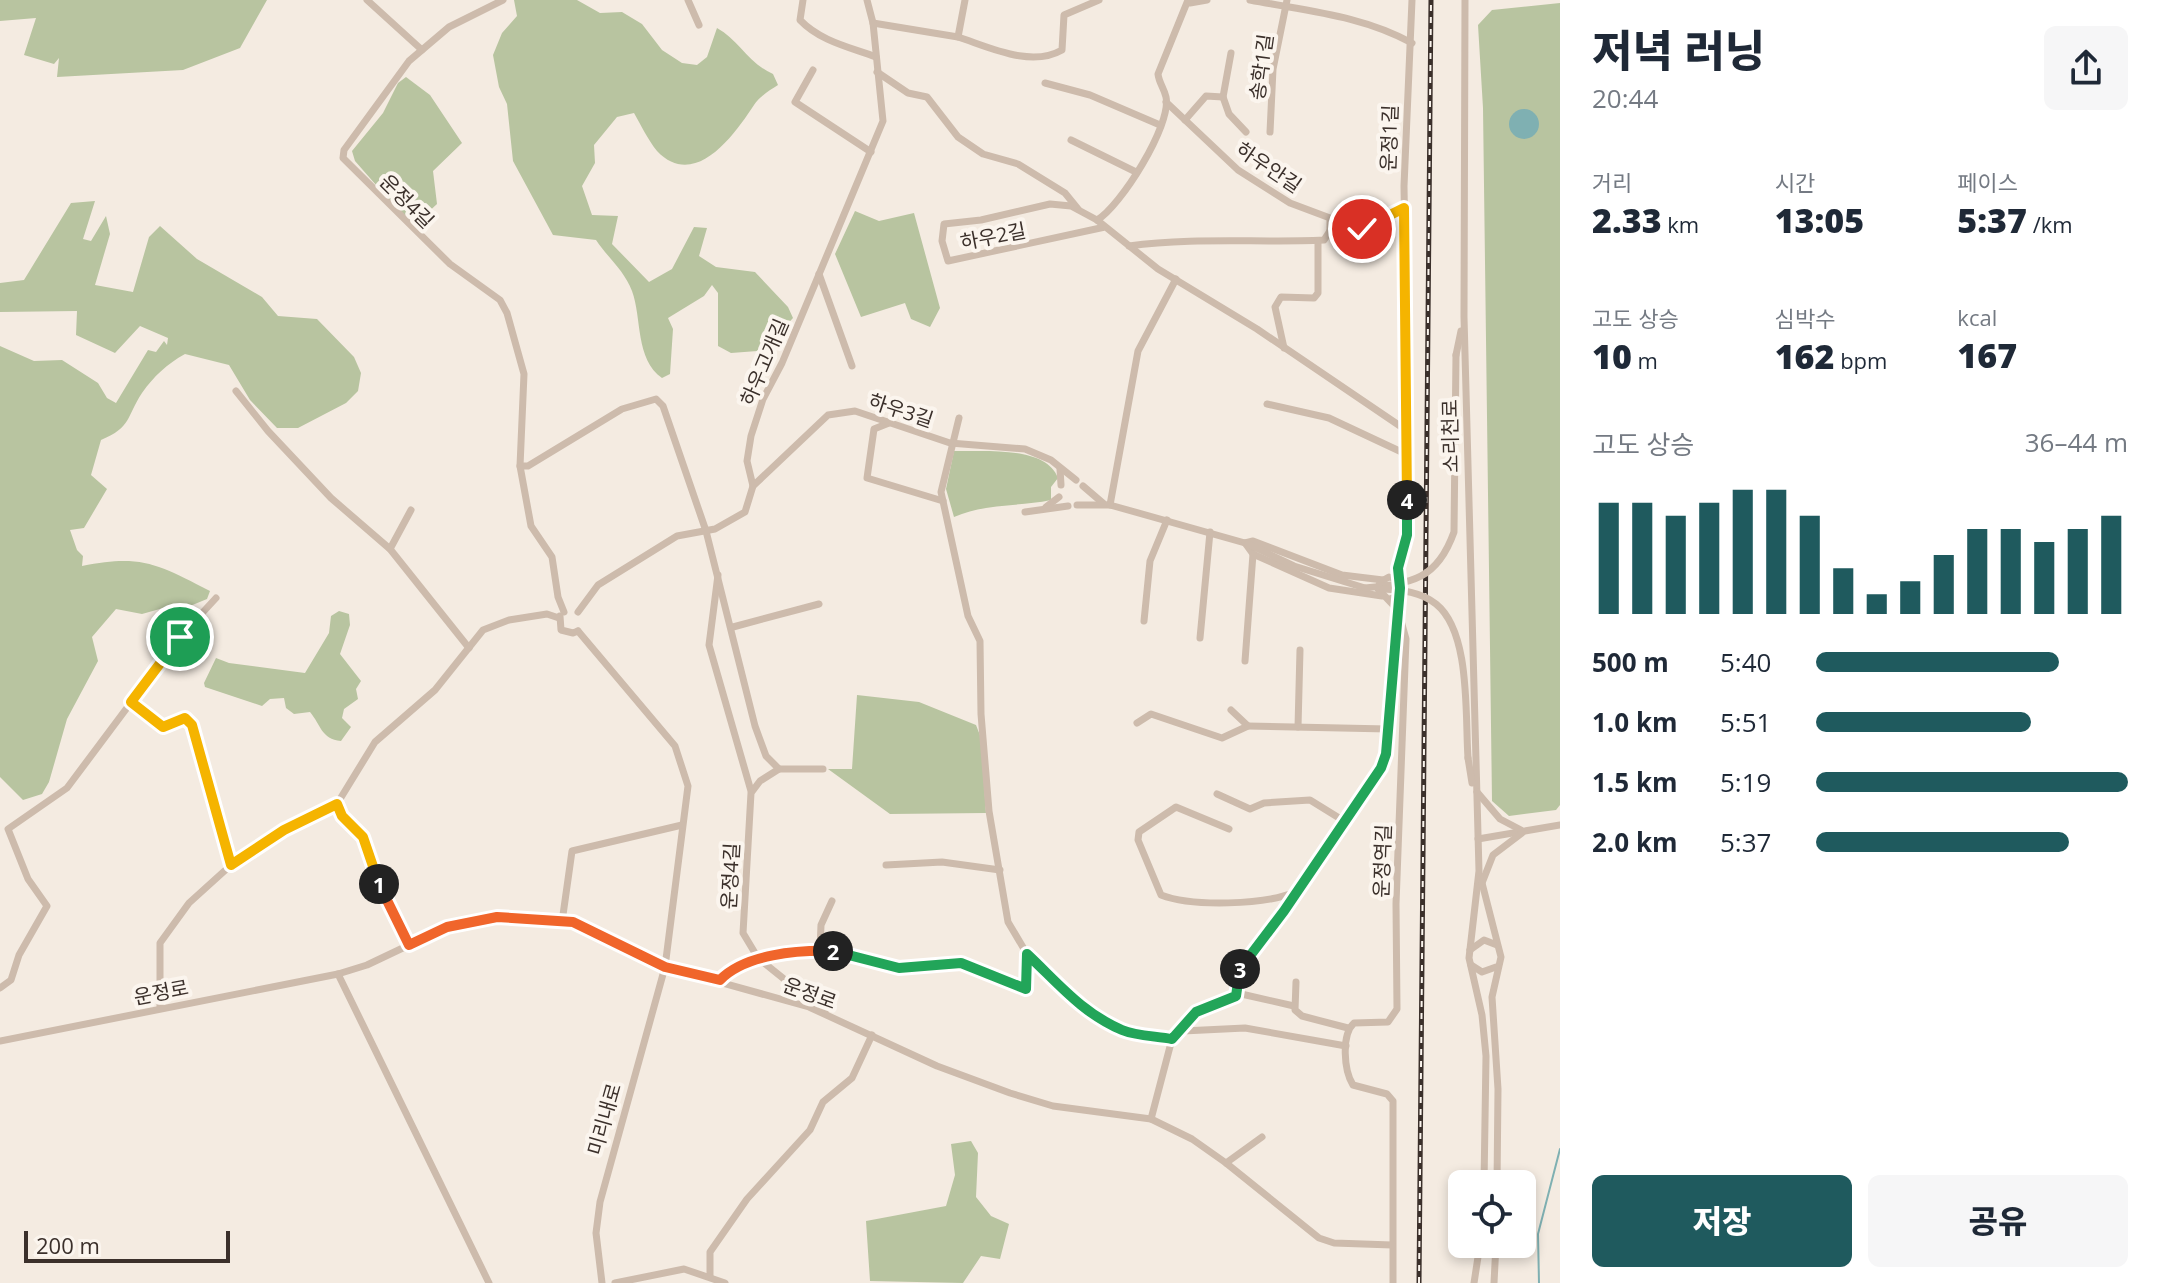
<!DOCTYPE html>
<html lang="ko">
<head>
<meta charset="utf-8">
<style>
	body { margin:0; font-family:"Open Sans","Noto Sans KR",sans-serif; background:#f6f6f7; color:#1f2937; height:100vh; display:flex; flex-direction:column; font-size:30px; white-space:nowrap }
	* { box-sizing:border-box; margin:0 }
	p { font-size:26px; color:#747a83 }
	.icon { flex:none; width:44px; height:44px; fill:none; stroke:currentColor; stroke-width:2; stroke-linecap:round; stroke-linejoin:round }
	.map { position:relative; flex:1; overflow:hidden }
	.panel { display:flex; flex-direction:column; background:#fff; width:600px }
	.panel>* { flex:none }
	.fabs { position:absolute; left:1448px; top:1170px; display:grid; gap:16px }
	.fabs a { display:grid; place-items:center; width:88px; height:88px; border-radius:12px; background:#fff; box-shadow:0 4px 12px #0003; font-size:40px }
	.scale { position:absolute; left:24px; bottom:20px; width:206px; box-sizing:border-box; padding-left:8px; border:4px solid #3b302b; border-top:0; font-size:22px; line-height:28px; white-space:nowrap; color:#3b302b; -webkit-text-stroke:6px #fbf5ee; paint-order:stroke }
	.pin { position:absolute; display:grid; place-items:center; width:68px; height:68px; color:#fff; margin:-34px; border:4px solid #fff; border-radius:50%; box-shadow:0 2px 8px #0007 }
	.km { position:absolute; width:40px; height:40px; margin:-20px; border-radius:50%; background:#222; color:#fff; font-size:22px; line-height:40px; text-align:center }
	.round { display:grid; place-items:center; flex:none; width:84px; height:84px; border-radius:12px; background:#f6f6f7 }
	.headline { display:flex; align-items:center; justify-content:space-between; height:136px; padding:0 32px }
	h1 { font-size:44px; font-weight:800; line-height:60px }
	.metrics { display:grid; grid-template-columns:repeat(3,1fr); gap:12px; height:136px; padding:8px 32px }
	.metrics div { display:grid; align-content:center }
	.metrics b { font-size:34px; font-weight:800 }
	.metrics small { font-size:22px; font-weight:400 }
	.metrics p { font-size:22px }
	.chart { height:224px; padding:16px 32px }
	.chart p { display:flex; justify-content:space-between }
	.chart svg { width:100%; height:144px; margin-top:8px; stroke:#1f5a5e; stroke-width:6 }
	.cta { display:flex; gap:16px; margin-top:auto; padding:16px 32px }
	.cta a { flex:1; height:92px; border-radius:12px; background:#1f5a5e; color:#fff; font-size:32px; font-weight:800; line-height:92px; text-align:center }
	.cta a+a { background:#f6f6f7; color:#1f2937 }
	ul { padding:0 32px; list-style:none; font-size:26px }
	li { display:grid; grid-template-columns:128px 96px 1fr; align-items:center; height:60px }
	li i { height:20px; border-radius:10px; background:#1f5a5e }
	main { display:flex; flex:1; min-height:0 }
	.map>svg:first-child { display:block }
	.green { fill:#b8c4a0 }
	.water { fill:#7fb0b2 }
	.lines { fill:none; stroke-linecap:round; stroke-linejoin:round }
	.stream { stroke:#7fb0b2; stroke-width:2 }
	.minor { stroke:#cdbbac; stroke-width:7 }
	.rail-casing { stroke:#3b302b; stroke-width:5 }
	.rail { stroke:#fbf5ee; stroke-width:2; stroke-dasharray:6; stroke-linecap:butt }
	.minor-bridge { stroke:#cdbbac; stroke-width:7 }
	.split-1-casing { stroke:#fff; stroke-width:16 }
	.split-2-casing { stroke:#fff; stroke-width:16 }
	.split-3-casing { stroke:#fff; stroke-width:16 }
	.split-4-casing { stroke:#fff; stroke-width:16 }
	.split-5-casing { stroke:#fff; stroke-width:16 }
	.split-1 { stroke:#f5b400; stroke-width:10 }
	.split-2 { stroke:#f0652b; stroke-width:10 }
	.split-3 { stroke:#22a559; stroke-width:10 }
	.split-4 { stroke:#22a559; stroke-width:10 }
	.split-5 { stroke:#f5b400; stroke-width:10 }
	.labels { text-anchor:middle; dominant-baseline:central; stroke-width:8; stroke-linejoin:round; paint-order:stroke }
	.street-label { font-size:20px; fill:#3b302b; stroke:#fbf5ee }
</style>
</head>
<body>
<main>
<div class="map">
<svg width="1560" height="1283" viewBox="0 0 1560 1283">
	<rect width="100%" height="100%" fill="#f4ebe1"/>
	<g class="green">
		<path d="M0,0H267L240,48L183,70L57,77L59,58L54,64L24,55L36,18L0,21Z"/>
		<path d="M514,0H577L600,13L622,12L642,24L662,50L682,63L697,65L707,57L717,28C739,40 748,63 773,74L778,85C770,90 759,97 754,105C735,134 695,191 657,151C648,140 641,125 634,113L617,117L594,145L595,163L582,186L592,215L618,216L612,244L649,282L672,269L694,227L707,228L699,256L716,267L755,272L788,307L793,318L776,336L769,350L731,353L718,346V293L712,285L704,296L668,318L673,329L670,374L662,378C635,359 642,318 632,291C624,270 608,258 596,240L553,235L513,161L507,104L499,87L493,55L502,33L517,16Z"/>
		<path d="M1560,3V805L1556,810L1509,816L1492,801L1483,108L1478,25L1492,10Z"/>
		<path d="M406,77L430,95L462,143L433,171L437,204L424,216L405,218L355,161L352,151L383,113L398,83Z"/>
		<path d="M95,201L83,239L91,241L106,216L110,234L95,285L133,292L149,237L160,226L197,259L262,297L278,316L317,319L354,357L361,373L358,391L346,403L298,428H277L250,400L229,365L185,354C167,364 154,376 142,393C126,417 132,427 101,440L91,475L107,489L84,528L70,530L77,550L83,556L82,566C141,554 158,564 210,591L207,599L190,606L174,605L142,614L116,609L92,637L98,661L67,719L49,782L42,794L23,800L0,777V346L34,361L62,360L98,383L107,398L116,403L148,350L156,352L164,341L167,345L168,338L140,326L115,353L76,335L77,311L0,312V283L24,280L71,203Z"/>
		<path d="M855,211L879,221L914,213L940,308L930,327L911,319L905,303L861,317L835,254Z"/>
		<path d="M954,451C982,452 1046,445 1058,478L1051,487V500C1018,507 986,503 954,517L946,489Z"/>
		<path d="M339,611L349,614L350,625L340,654L361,681L356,689L358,699L344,709L342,718L351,727L341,741C321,739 321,725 310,712L294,714L286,708L284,698L270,699L262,706L205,687L204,683L216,658L229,663L305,673L329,633L331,616Z"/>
		<path d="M857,695L919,702L976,725L981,738L986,813L890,814L828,769H852Z"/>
		<path d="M971,1141L978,1153L976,1197L991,1216L1009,1224L1000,1259L981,1256L963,1283L870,1281L866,1221L946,1206L955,1175L951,1144Z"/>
	</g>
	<circle class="water" cx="1524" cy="124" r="15"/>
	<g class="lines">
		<path class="stream" d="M1539,1283L1538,1234L1560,1149"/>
		<g class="minor">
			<path d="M367,0L422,50"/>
			<path d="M503,0L449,27L409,61L344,150L343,158L450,264L500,300L507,313L524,374L520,466L531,526L552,557L558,597L564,612"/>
			<path d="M688,0L699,25"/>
			<path d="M803,0L800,20C820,41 849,47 876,57"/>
			<path d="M1250,0C1306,11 1361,15 1412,43"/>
			<path d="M1465,0L1464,317L1479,871L1469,958L1482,1015L1486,1056L1484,1184"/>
			<path d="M1190,3L1207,0"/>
			<path d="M873,23L958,37L965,0"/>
			<path d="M958,37C989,47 1031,68 1062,50L1064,15L1099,0"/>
			<path d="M813,70L795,102L871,152"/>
			<path d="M877,72L908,93L927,97L958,137L983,154L1018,164L1065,193L1078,209"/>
			<path d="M1045,83L1090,95L1160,125"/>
			<path d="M1223,97L1229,114L1246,132"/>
			<path d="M1166,102L1238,170L1290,203L1330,218V231"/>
			<path d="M1185,120L1206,96L1223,97L1231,53"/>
			<path d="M1270,132L1273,69L1287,0"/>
			<path d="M1071,140L1136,172"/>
			<path d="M1097,220C1120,207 1172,125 1166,97C1164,88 1159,83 1158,74L1188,0"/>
			<path d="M1105,227L948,261L942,241L944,224L981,220L1050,204L1071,206L1097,220L1158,269L1257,329L1403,428L1407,435V535L1398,568V582"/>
			<path d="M1330,231L1362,229L1404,208"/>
			<path d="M1129,246C1193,237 1259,243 1324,240L1330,231"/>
			<path d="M819,274L852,366"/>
			<path d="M1284,348L1275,307L1281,297L1314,298L1318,293V241"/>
			<path d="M1456,355L1461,331"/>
			<path d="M236,391L268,431L331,498L390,549L469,648"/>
			<path d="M1267,404L1329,418L1408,455"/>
			<path d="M959,418L941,492L968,616L980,641L981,714L989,811L1008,922L1027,954L1077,1005L1125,1031L1172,1039"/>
			<path d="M889,423L874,429L867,478L943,501"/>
			<path d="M1408,433L1404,186L1412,0"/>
			<path d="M520,466H528L622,409L656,399L663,406L706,531L755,726L766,756L779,769H823"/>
			<path d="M1060,469L1061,485"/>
			<path d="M753,486L828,415L855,411L950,443L1025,449L1051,460L1076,480"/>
			<path d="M1083,486L1104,504"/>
			<path d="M1077,505H1110L1245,543L1253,541L1342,575L1383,580"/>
			<path d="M1110,505L1138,351L1176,279"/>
			<path d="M1046,507L1059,497"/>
			<path d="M1025,512L1068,506"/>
			<path d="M1245,543L1253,554L1329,588L1382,596"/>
			<path d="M1248,544L1294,566L1365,588"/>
			<path d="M390,549L411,510"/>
			<path d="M718,575L709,645L751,791"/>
			<path d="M1389,599L1396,597L1400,588L1396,579L1389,577L1380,582L1378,589L1398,610L1406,639L1396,904L1397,1009L1388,1022L1354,1023C1341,1035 1344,1071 1353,1085L1387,1094L1393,1101V1283"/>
			<path d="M578,612L598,585L677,536L715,529L745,512L753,486L747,461L751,436L763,399L782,363L883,121L873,23L867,0"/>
			<path d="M560,616L561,630L573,633L578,631"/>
			<path d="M1144,621L1150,561L1167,520"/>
			<path d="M733,627L819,604"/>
			<path d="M578,631L675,746L688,786L665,967L600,1202L596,1233L602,1283"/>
			<path d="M1200,638L1210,532"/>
			<path d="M1245,661L1253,554"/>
			<path d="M131,702L163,727L185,718L192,725L231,865"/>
			<path d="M1137,723L1151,714L1222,738L1248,726L1231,710"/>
			<path d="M1248,726L1388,729"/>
			<path d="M1298,727L1300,650"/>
			<path d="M1468,758L1472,783"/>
			<path d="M779,769L760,781L751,793L743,933L758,958L825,1012"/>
			<path d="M1477,792L1500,819L1521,830"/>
			<path d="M1217,794L1250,809L1264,803L1310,800L1344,821"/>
			<path d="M1229,829L1176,807L1139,832L1138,840L1161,895C1192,907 1265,905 1295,892"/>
			<path d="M1478,839L1560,825"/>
			<path d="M886,865L942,862L1000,870"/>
			<path d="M1481,879L1501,957L1492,997L1498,1089L1497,1184"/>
			<path d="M1482,883L1493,855L1522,833"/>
			<path d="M562,922L572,851L682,825"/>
			<path d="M409,945L386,905L363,837L342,816L337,804L375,742L435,690L483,630L509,620L547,614L559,618"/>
			<path d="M820,950L858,955L899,968L961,963L1026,989L1027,954"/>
			<path d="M1470,950L1484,940L1497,945"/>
			<path d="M1471,965L1482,972L1496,967"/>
			<path d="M338,974L489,1283"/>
			<path d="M720,980C745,954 786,955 820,950L821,925L832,901"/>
			<path d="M1296,982L1295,1010L1302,1016L1348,1028"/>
			<path d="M0,988L11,980L19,955L47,906L28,879L8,829L67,788L180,637L216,598"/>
			<path d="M1237,993L1294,1006"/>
			<path d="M160,1008V943L189,903L231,865L284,830L337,804"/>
			<path d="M1183,1031L1245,1028L1346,1046"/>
			<path d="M0,1041L338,974L367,965L447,927L497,917L573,922L665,967L809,1007L937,1066L1010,1093L1053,1106L1151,1119L1192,1139L1226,1163L1319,1238L1334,1243L1392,1245"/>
			<path d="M1151,1119L1172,1039L1196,1012L1236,996L1241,968L1284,911L1381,768L1386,754L1398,595"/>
			<path d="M1226,1163L1262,1137"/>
			<path d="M710,1276V1252L747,1199L810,1130L823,1102L852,1078L872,1035"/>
			<path d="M615,1283L684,1269L725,1283"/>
			<path d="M1474,1283L1480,1244"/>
			<path d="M1494,1283L1496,1244"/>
		</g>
		<defs>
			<path id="rail" d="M1419,1283L1431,0"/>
		</defs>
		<use href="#rail" class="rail-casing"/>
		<use href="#rail" class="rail"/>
		<g class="minor-bridge">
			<path d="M1365,588C1412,583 1437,580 1454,532L1456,355"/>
			<path d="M1383,589C1402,590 1421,592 1436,604C1471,632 1465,716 1468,758"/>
		</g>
	</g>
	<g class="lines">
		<defs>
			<path id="split-1" d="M180,637L131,702L163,727L185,718L192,725L231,865L284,830L337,804L342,816L363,837L379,884"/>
			<path id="split-2" d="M379,884L409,945L447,927L497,917L573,922L665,967L720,980C745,954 798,950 833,951"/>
			<path id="split-3" d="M833,951L899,968L961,963L1026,989L1027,954C1058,983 1082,1013 1122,1030C1136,1036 1156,1036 1172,1039L1196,1012L1236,996L1240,969"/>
			<path id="split-4" d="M1240,969L1284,911L1381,768L1386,754L1400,588L1398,568L1407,535V500"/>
			<path id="split-5" d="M1362,229L1404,208L1407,500"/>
		</defs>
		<use href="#split-1" class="split-1-casing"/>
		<use href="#split-2" class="split-2-casing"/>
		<use href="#split-3" class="split-3-casing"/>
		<use href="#split-4" class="split-4-casing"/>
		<use href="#split-5" class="split-5-casing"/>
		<use href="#split-1" class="split-1"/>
		<use href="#split-2" class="split-2"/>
		<use href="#split-3" class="split-3"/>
		<use href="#split-4" class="split-4"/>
		<use href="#split-5" class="split-5"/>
	</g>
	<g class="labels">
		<g class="street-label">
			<text transform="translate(1261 67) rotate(-82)">송학1길</text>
			<text transform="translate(1389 138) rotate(-88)">운정1길</text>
			<text transform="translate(1269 167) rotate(34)">하우안길</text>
			<text transform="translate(407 201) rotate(45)">운정4길</text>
			<text transform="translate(993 236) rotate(-11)">하우2길</text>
			<text transform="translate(764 362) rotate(-67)">하우고개길</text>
			<text transform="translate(901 410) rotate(18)">하우3길</text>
			<text transform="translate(1450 436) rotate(-91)">소리천로</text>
			<text transform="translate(1382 861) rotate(-88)">운정역길</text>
			<text transform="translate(730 876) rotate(-87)">운정4길</text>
			<text transform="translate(161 992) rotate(-11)">운정로</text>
			<text transform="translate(810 993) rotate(20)">운정로</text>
			<text transform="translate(604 1119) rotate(-74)">미리내로</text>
		</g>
	</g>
</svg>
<div class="fabs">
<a><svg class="icon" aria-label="locate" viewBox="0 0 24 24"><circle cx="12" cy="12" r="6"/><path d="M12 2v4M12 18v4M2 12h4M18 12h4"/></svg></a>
</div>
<div class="scale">200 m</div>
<div class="pin" style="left:180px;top:637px;background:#1e9e55"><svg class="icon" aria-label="arrive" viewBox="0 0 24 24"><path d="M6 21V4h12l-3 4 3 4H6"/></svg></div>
<div class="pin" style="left:1362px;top:229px;background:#d93025"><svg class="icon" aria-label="check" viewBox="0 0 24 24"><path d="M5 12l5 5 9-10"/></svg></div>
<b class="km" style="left:379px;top:884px">1</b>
<b class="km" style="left:833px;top:951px">2</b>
<b class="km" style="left:1240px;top:969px">3</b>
<b class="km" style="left:1407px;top:500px">4</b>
</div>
<section class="panel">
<div class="headline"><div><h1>저녁 러닝</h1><p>20:44</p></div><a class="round"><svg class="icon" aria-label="share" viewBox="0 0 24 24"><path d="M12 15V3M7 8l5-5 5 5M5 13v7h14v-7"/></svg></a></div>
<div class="metrics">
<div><p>거리</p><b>2.33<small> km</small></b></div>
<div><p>시간</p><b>13:05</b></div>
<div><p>페이스</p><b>5:37<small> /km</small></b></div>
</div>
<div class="metrics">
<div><p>고도 상승</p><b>10<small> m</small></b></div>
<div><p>심박수</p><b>162<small> bpm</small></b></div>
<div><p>kcal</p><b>167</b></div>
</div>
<div class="chart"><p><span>고도 상승</span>36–44 m</p>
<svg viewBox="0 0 160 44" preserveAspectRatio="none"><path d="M5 44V10M15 44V10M25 44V14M35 44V10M45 44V6M55 44V6M65 44V14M75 44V30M85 44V38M95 44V34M105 44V26M115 44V18M125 44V18M135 44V22M145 44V18M155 44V14"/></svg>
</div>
<ul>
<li><b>500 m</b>5:40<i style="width:78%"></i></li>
<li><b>1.0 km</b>5:51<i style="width:69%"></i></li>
<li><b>1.5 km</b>5:19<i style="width:100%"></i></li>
<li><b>2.0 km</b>5:37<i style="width:81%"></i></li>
</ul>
<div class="cta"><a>저장</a><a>공유</a></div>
</section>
</main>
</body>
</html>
